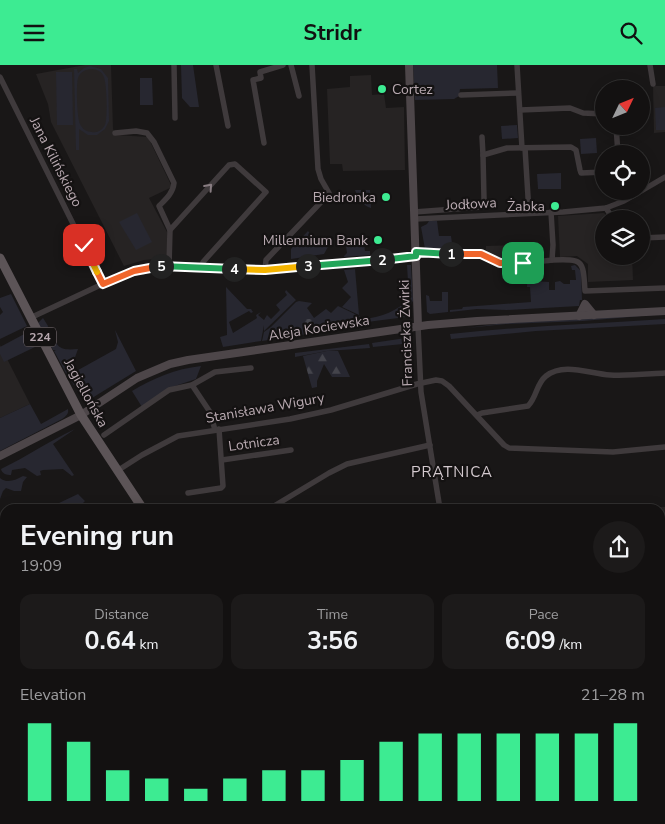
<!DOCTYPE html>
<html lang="en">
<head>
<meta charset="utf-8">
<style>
	body { margin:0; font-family:"Nunito Sans",sans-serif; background:#1c1a1a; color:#f1f3f6; height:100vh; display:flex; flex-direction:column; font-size:19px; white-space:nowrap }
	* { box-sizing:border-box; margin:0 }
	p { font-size:16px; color:#9d9d9f }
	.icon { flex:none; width:28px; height:28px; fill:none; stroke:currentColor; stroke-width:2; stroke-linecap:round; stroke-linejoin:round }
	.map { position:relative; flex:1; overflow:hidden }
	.drawer { position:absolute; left:0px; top:439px; width:665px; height:321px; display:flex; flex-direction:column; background:#131111; border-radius:15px 15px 0 0; box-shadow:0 2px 12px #0003,0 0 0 1px #323131 }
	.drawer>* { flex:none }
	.needle { width:32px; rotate:47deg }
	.fabs { position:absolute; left:595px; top:15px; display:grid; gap:10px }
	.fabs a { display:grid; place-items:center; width:55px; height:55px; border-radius:50%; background:#131111; box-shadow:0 2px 12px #0003,0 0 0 1px #323131; font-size:25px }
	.pin { position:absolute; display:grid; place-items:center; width:42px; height:42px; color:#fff; margin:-21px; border-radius:10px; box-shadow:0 2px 8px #0006 }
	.km { position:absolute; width:25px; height:25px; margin:-12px; border-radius:50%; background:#222; color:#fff; font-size:14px; line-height:25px; text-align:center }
	.round { display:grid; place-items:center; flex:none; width:52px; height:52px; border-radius:26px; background:#1c1a1a }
	.summary { display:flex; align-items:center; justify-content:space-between; height:85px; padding:0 20px }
	h1 { font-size:28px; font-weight:700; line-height:38px }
	.stats { display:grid; grid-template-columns:repeat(3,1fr); gap:8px; height:85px; padding:5px 20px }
	.stats div { display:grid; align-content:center; border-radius:12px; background:#1c1a1a; text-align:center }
	.stats b { font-size:25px; font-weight:700 }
	.stats small { font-size:14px; font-weight:400 }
	.stats p { font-size:14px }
	.chart { height:140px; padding:10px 20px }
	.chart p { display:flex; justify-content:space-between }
	.chart svg { width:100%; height:90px; margin-top:5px; stroke:#3deb92; stroke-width:6 }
	header { display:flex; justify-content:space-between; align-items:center; height:65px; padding:0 20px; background:#3deb92; color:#111; font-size:22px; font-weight:700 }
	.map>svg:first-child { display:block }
	.built { fill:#262323 }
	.green { fill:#272730; fill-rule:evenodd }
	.forest { fill:url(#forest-firs) }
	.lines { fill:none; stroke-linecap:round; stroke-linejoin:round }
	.street { stroke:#3f3a3c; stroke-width:5.5 }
	.secondary { stroke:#4d4649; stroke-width:8 }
	.primary { stroke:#5c5457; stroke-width:9 }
	.oneway { stroke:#887d82 }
	.split-1-casing { stroke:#fff; stroke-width:10 }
	.split-2-casing { stroke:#fff; stroke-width:10 }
	.split-3-casing { stroke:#fff; stroke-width:10 }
	.split-4-casing { stroke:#fff; stroke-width:10 }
	.split-5-casing { stroke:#fff; stroke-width:10 }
	.split-6-casing { stroke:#fff; stroke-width:10 }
	.split-7-casing { stroke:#fff; stroke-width:10 }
	.split-1 { stroke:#f0652b; stroke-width:6 }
	.split-2 { stroke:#22a559; stroke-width:6 }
	.split-3 { stroke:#22a559; stroke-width:6 }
	.split-4 { stroke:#f5b400; stroke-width:6 }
	.split-5 { stroke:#22a559; stroke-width:6 }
	.split-6 { stroke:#f0652b; stroke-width:6 }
	.split-7 { stroke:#f5b400; stroke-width:6 }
	.poi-dot { fill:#3deb92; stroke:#141212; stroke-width:2 }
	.labels { text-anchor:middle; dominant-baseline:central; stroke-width:4.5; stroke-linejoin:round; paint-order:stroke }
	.shield { fill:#141212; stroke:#877c81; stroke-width:1 }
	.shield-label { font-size:12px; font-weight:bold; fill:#b8a9b0 }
	.poi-label { font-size:14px; fill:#b8a9b0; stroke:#141212; text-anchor:end }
	.street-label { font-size:14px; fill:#b8a9b0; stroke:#141212 }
	.neighbourhood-label { font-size:15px; letter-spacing:1px; fill:#d4cacf; stroke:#141212 }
</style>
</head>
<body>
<header><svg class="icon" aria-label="menu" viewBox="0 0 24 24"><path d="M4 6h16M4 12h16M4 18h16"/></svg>Stridr<svg class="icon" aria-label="search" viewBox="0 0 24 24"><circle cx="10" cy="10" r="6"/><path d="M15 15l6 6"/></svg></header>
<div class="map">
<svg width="665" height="759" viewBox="0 0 665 759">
	<defs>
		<pattern id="forest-firs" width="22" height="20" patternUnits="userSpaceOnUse" patternTransform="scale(1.25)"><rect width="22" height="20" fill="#272730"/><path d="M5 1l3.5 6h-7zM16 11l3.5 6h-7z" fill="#44444b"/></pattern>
	</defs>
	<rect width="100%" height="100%" fill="#191717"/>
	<g class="built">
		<path d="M85,0H111L113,64L116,70L148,72L172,122L149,133L167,167V193L144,195L124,201L51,57L48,39L36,9Z"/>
		<path d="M371,10L372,30L384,29L386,43L404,42L405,105L343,106L342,99H330L327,24L350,22V11Z"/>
		<path d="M653,21H665V67L654,68Z"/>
		<path d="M604,148L610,154H604V191H632L633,215L588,217V199L577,191L560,192L558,151Z"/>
		<path d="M523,180V195L500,196L486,187V181Z"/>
		<path d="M0,280L30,339L0,353Z"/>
		<path d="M589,442H665V549L660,541V444H591Z"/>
		<path d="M244,755H338L335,759H239Z"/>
		<path d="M350,755H399L391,759H348Z"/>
	</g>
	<g class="green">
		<path d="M181,0H193L199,42H190L182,33Z"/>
		<path d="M413,0H497L498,23L460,24L459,31L454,34L415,35Z"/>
		<path d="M90,1L101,4L108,13L109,56L105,64L97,70H88L79,64V85H76L74,4H77L78,8L84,3ZM90,4C95,4 100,5 103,10C107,16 108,53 105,60C102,65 98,68 92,67C87,67 82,64 80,59C77,53 76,20 78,13C80,7 85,5 90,4Z"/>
		<path d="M56,7H72L73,60H57Z"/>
		<path d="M140,13H152L153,40H140Z"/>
		<path d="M665,42V65H656L655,43Z"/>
		<path d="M517,60L518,73L502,74L501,61Z"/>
		<path d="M596,73L597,88L581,89L580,74Z"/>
		<path d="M561,108V124H538L537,109Z"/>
		<path d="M355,125H370L371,143C363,141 358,133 355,125Z"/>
		<path d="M137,148L152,177L136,185L119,157Z"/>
		<path d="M429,156H437L439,171H451L453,186L425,184L421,162L427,159Z"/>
		<path d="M308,166L316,177L326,171L329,180L324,189L291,194V184Z"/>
		<path d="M363,172L365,186H370V190L343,192L347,188L346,181L355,173Z"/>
		<path d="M407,200H411L413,236L410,239L412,249L406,252L367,257L365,254C380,252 399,246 409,233Z"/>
		<path d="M575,200L581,206L582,235H580L579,241L507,245L477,244L450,247V245L462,244L463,242L531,237L530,222H527L528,203L538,202V206L535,207L534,216L549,217V225H555V217L560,216L564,219H570V215H576L575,205H572L571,201Z"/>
		<path d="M355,204L359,250L342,242L351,232L342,223L348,217L344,205Z"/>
		<path d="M226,222L247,244H251L253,247L251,248L249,246L229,257L233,268L257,253L256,250L261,247L258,250L264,255L267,250L271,254L280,245L276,240L287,230L285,227L286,225L296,235L264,266V260L261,276L223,282L220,272L227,270Z"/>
		<path d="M442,227H448V247L430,249L427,247L426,230L429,231L430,236H442Z"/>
		<path d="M11,229L27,261L0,274V250L3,247L0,242V233Z"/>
		<path d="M299,236L312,238L307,243L314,253L326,244L331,248L338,241L359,251L365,257L341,264L262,276L264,267L271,262L296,237Z"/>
		<path d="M665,249L583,256L506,259L467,263L504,258Z"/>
		<path d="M43,253L48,261L46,268L49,263C58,281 56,286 78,284L68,312L54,286L56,285H53L38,258Z"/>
		<path d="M665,254V259L536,266L451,274L450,269C522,261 593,259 665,254Z"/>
		<path d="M115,265L136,306L92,333L84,335L69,313L71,309L116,284L118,277Z"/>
		<path d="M30,266L37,281L4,297L0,289V282Z"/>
		<path d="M406,273L413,278L373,282L372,278Z"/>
		<path d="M369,279L370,283L327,286L295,292V288Z"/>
		<path d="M201,301L196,314L169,323L142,342L132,326C154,313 175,304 201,301Z"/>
		<path d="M30,339L41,359L68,344C69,349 66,351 62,354L0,386V353Z"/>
		<path d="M75,364L53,379L74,410L72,411L63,404L43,405L40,406L41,410L37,411L25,403L12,405L11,410C7,410 2,409 1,404C26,392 49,376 75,364Z"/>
		<path d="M23,411L27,412L23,417L21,426H14L6,423L3,426L0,434V413C7,419 16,415 23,411Z"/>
		<path d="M78,429L85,436L81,440V444H58L59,438Z"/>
		<path d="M43,755H98L99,759H42Z"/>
	</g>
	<g class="forest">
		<path d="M299,254H332L328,263L298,264L292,262Z"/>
		<path d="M327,286H338L350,312H332L324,299L317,316V322L312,323L303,291Z"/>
	</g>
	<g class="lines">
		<g class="street">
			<path d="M174,0L175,53"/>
			<path d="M216,0L228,61"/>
			<path d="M291,0L299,31"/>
			<path d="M312,0L318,104L321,114L329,128"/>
			<path d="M517,0L522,83"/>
			<path d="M650,0L653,19"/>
			<path d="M0,12L103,219"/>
			<path d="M461,30L518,28"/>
			<path d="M520,45L570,43L583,48L604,49"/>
			<path d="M616,61L618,89"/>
			<path d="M115,68L136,66L147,68L154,77L174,118C173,128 166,134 159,141L170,165L169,201"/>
			<path d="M482,72L483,90"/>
			<path d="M264,78L253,15L261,13L260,7L283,0"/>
			<path d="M525,83L529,148"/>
			<path d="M606,143L613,154"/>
			<path d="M414,147L482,142L484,140V134L483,90L507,83L571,82L576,85L580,105L581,108L604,107"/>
			<path d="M415,154L563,147L606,143L624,136L665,112"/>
			<path d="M170,165L229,100L235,99L266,127L203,197V203"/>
			<path d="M641,173L665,172"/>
			<path d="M416,187L481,189C505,203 526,198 552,195L553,180L551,147"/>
			<path d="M552,195C584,194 583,195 585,226L665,223"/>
			<path d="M265,205L266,195L323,135"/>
			<path d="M30,253L124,209L149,202L169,201L265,205L416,191"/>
			<path d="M418,261L421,327L440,444"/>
			<path d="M192,320L210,347L215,365"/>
			<path d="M477,350L482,348L528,341C537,332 536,319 546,311C564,297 590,309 610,310C628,311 647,309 665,308"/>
			<path d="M104,370L169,325L192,320L215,307L251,303"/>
			<path d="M222,395L291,385"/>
			<path d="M117,406L142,390L178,371L290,354L331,345L417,319L436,315L442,316L449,321L504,380L509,383L613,387L665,382"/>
			<path d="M188,428L221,423L223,421L219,364"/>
			<path d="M269,444L329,408L347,399L430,380"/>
			<path d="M0,485L3,476"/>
			<path d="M660,551L665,558"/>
			<path d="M0,564L5,584"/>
			<path d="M660,606L665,603"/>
			<path d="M0,674L5,670"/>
			<path d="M0,698L5,705"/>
			<path d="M660,727L665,718"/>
			<path d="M660,741L665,736"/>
			<path d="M100,755L101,758L113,755"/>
			<path d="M140,755V759"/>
			<path d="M185,755L187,759"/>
			<path d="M213,755L215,759"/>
			<path d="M638,758L639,755"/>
			<path d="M230,759L235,755"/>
			<path d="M341,759L344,755"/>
			<path d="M649,759L650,755"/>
		</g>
		<g class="secondary">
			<path d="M409,0L418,261"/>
			<path d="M579,251L585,239L594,250"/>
			<path d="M0,391L81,350L137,313L170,299L188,295L428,260L477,256L665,246"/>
		</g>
		<g class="primary">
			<path d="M0,193L81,350L143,444"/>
			<path d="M660,642L665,638"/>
			<path d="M660,653L665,650"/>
			<path d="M448,755L450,759"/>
			<path d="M421,759L427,755"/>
			<path d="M488,759L494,755"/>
		</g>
	</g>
	<defs><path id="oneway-chevron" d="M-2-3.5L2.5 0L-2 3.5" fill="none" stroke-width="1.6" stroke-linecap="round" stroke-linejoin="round" transform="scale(1.25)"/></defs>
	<use class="oneway" href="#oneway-chevron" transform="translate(209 122) rotate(-48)"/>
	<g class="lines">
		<defs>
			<path id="split-1" d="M451,189H481L500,198H523"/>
			<path id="split-2" d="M382,195L416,191V187L451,189"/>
			<path id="split-3" d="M308,201L382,195"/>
			<path id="split-4" d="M234,204L265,205L308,201"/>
			<path id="split-5" d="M161,201L234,204"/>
			<path id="split-6" d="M97,207L103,219L134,206L161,201"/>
			<path id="split-7" d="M84,180L97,207"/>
		</defs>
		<use href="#split-1" class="split-1-casing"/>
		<use href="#split-2" class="split-2-casing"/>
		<use href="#split-3" class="split-3-casing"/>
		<use href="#split-4" class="split-4-casing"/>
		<use href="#split-5" class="split-5-casing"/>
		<use href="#split-6" class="split-6-casing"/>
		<use href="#split-7" class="split-7-casing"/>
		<use href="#split-1" class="split-1"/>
		<use href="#split-2" class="split-2"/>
		<use href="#split-3" class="split-3"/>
		<use href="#split-4" class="split-4"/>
		<use href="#split-5" class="split-5"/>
		<use href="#split-6" class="split-6"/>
		<use href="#split-7" class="split-7"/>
	</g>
	<g class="poi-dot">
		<circle cx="382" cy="24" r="5"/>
		<circle cx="386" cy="132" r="5"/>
		<circle cx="555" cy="141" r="5"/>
		<circle cx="378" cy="175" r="5"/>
	</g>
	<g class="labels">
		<rect class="shield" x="24" y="262.5" width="32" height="19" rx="4"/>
		<g class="shield-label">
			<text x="40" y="272">224</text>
		</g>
		<g class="poi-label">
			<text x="392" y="24" text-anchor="start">Cortez</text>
			<text x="376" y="132">Biedronka</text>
			<text x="545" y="141">Żabka</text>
			<text x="368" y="175">Millennium Bank</text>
		</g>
		<g class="street-label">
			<text transform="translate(56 97) rotate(63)">Jana Kilińskiego</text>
			<text transform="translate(471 139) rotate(-3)">Jodłowa</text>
			<text transform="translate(319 263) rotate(-9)">Aleja Kociewska</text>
			<text transform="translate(406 268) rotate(-92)">Franciszka Żwirki</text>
			<text transform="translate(86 328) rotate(61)">Jagiellońska</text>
			<text transform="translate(265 343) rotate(-10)">Stanisława Wigury</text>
			<text transform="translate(254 378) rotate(-8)">Lotnicza</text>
		</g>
		<g class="neighbourhood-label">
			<text x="452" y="407">PRĄTNICA</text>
		</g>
	</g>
</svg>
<div class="fabs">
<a><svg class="needle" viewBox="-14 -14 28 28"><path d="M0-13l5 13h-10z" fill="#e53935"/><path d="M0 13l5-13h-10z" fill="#9d9d9f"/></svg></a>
<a><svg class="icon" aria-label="locate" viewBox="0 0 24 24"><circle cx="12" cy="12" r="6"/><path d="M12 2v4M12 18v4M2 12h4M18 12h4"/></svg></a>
<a><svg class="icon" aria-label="layers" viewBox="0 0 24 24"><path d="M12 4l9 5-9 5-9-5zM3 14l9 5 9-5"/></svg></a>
</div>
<div class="pin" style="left:523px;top:198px;background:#1e9e55"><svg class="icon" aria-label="arrive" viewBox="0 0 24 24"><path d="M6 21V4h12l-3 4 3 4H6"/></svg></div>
<div class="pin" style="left:84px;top:180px;background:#d93025"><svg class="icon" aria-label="check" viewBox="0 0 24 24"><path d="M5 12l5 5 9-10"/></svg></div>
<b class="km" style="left:451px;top:189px">1</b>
<b class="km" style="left:382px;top:195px">2</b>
<b class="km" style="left:308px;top:201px">3</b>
<b class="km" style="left:234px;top:204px">4</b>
<b class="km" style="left:161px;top:201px">5</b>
<section class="drawer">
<div class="summary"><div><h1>Evening run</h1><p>19:09</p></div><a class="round"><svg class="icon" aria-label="share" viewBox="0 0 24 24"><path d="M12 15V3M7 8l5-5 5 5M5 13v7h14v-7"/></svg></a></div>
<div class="stats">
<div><p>Distance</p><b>0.64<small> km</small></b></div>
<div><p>Time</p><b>3:56</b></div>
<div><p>Pace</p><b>6:09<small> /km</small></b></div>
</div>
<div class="chart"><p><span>Elevation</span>21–28 m</p>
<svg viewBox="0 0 160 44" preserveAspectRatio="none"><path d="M5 44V6M15 44V15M25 44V29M35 44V33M45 44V38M55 44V33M65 44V29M75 44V29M85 44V24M95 44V15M105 44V11M115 44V11M125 44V11M135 44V11M145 44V11M155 44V6"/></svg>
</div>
</section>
</div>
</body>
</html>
